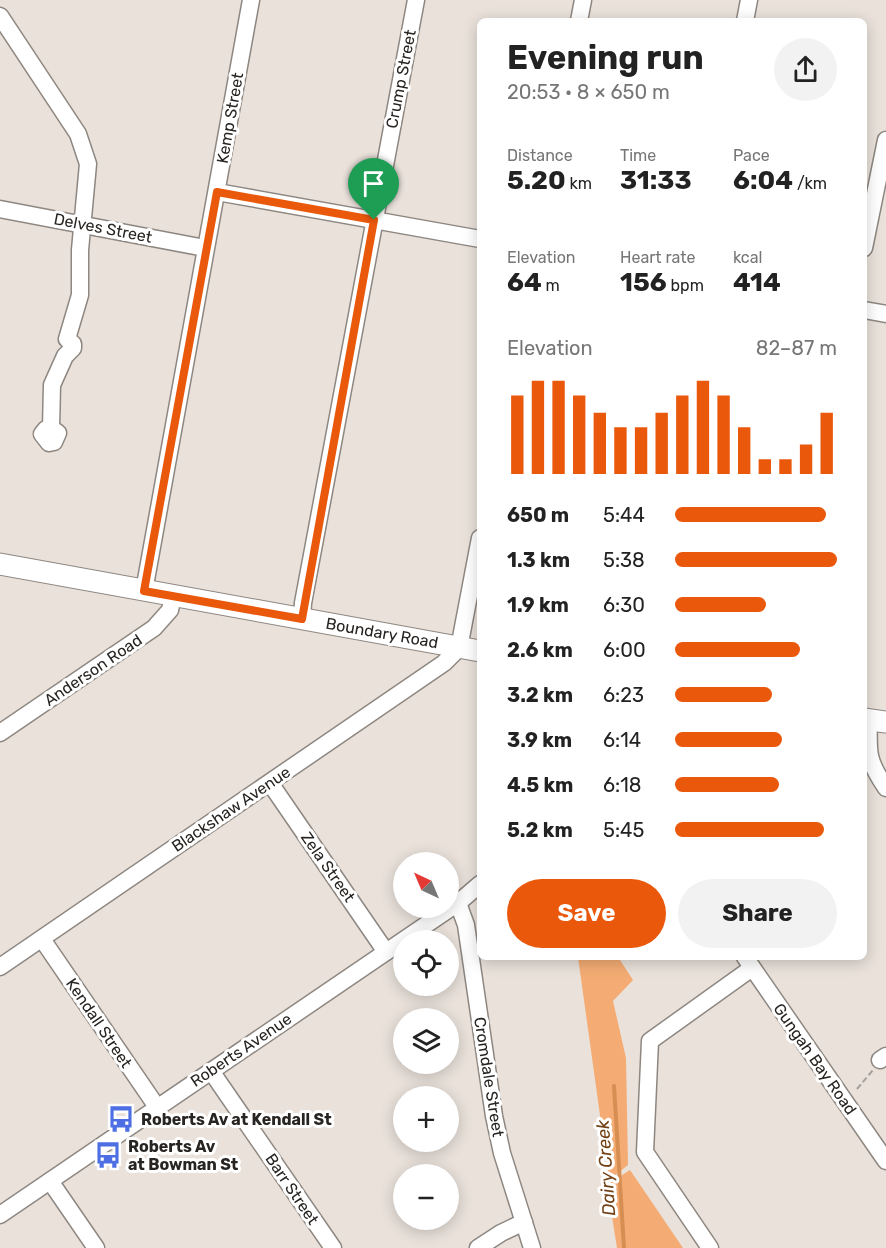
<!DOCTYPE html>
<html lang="en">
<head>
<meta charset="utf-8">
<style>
	body { margin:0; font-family:Rubik,sans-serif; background:#f2f2f2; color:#222; height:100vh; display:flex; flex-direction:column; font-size:22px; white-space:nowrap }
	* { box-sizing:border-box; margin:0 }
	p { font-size:20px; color:#767676 }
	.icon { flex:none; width:33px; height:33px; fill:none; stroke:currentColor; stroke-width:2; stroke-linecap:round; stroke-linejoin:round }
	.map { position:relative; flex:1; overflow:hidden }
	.side { position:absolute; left:477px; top:18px; width:390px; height:942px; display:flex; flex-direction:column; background:#fff; border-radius:9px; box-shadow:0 3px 15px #0003 }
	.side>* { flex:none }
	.needle { width:39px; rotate:316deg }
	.buttons { position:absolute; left:393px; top:852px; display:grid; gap:12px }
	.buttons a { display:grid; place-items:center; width:66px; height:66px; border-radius:50%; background:#fff; box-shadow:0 3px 15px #0003; font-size:30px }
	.pin { position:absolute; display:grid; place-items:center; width:51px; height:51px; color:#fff; margin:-62px -26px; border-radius:50% 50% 50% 0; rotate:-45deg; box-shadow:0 0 6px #0007 }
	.pin .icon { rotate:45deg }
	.round { display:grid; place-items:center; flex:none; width:63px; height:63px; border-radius:32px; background:#f2f2f2 }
	.headline { display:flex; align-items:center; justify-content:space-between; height:102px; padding:0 30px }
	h1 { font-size:33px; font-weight:700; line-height:45px }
	.figures { display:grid; grid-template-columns:repeat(3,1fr); gap:9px; height:102px; padding:6px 30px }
	.figures div { display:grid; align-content:center }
	.figures b { font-size:26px; font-weight:700 }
	.figures small { font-size:16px; font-weight:400 }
	.figures p { font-size:16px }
	.chart { height:168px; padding:12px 30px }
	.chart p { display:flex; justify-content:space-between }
	.chart svg { width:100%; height:108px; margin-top:6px; stroke:#ea580c; stroke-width:6 }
	.button { display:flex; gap:12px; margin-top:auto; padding:12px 30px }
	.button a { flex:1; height:69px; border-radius:36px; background:#ea580c; color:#fff; font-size:24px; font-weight:700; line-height:69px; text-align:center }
	.button a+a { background:#f2f2f2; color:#222 }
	ul { padding:0 30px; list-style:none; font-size:20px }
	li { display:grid; grid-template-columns:96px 72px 1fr; align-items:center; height:45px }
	li i { height:15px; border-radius:8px; background:#ea580c }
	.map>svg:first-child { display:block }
	.green { fill:#f4ac74 }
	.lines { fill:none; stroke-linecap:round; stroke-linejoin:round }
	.stream { stroke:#d68e53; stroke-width:4 }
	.minor-casing { stroke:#8e8781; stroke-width:19 }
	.major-casing { stroke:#8e8781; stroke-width:23 }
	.path { stroke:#a59f99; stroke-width:2; stroke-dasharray:6 3; stroke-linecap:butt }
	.minor { stroke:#fff; stroke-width:16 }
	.major { stroke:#fff; stroke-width:21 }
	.route-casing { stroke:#fff; stroke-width:12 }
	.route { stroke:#ea580c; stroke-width:8 }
	.labels { text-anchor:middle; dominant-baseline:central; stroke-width:6; stroke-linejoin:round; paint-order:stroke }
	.street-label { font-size:16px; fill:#272422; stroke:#fff }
	.poi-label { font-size:16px; font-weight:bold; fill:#272422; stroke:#fff; text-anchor:start }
	.water-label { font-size:18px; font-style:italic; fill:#714115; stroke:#fff }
</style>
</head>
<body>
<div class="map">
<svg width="886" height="1248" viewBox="0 0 886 1248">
	<rect width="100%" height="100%" fill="#e9e1da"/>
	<g class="green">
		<path d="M578,957H618L633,980L613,1001L626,1058L628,1165L609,1180Z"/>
		<path d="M630,1170L683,1248H617L607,1185Z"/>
	</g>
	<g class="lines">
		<path class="stream" d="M614,1086L624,1248"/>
		<defs>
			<g id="minor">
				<path d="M0,16L78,134L88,164L80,250V295L67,339L73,344V348L65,356L52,385L51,428L58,433L54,442L49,443L42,434L46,429L51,428"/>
				<path d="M579,21L583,0"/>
				<path d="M745,21L749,0"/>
				<path d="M217,192L480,239"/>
				<path d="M0,209L205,248"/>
				<path d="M864,248L886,140"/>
				<path d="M864,310L886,314"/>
				<path d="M144,591L251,0"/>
				<path d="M302,619L303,603L416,0"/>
				<path d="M869,720C868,753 867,760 886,788"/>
				<path d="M0,733L154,628L170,610L173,596"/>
				<path d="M270,783L386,952"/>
				<path d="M458,903L466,925L494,1116L502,1153L532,1248"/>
				<path d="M42,939L157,1107"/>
				<path d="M745,957L886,1161"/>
				<path d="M0,967L444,663L459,648L480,538"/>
				<path d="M880,1060L886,1056"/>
				<path d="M211,1071L333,1248"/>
				<path d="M50,1181L96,1248"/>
				<path d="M0,1215L458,903L480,884"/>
				<path d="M478,1248L501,1233L524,1222"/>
				<path d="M710,1248L645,1152L650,1041L752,968"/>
			</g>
			<g id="major">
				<path d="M0,564L480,651"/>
				<path d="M864,719L886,722"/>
			</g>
		</defs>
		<use href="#minor" class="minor-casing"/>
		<use href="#major" class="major-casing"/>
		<path class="path" d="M857,1089L873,1070"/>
		<use href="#minor" class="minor"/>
		<use href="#major" class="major"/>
	</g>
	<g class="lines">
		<defs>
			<path id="route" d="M217,192L374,220L302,619L144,591Z"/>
		</defs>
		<use href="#route" class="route-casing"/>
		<use href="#route" class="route"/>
	</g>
	<defs>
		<symbol id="bus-bare" viewBox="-9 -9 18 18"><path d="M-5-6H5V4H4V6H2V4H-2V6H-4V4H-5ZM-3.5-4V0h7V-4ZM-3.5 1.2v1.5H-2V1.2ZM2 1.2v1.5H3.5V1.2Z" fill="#4e6fe3" stroke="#fff" stroke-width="2.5" paint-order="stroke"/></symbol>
	</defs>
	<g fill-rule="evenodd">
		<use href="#bus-bare" x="102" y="1100" width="38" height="38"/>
		<use href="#bus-bare" x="89" y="1136" width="38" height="38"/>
	</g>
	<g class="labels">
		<g class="street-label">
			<text transform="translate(401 79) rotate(-79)">Crump Street</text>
			<text transform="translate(230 118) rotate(-80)">Kemp Street</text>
			<text transform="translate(103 228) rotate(11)">Delves Street</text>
			<text transform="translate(382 633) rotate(10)">Boundary Road</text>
			<text transform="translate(93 670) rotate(-34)">Anderson Road</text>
			<text transform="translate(231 809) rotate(-34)">Blackshaw Avenue</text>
			<text transform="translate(328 867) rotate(55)">Zela Street</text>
			<text transform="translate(99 1023) rotate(56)">Kendall Street</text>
			<text transform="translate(241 1050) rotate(-34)">Roberts Avenue</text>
			<text transform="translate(815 1059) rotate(55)">Gungah Bay Road</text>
			<text transform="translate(489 1077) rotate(81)">Cromdale Street</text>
			<text transform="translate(292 1189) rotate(56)">Barr Street</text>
		</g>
		<g class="poi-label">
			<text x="141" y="1119">Roberts Av at Kendall St</text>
			<text x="128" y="1146">Roberts Av<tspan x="128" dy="18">at Bowman St</tspan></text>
		</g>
		<g class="water-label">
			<text transform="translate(606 1168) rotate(-94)">Dairy Creek</text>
		</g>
	</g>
</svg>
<div class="buttons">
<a><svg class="needle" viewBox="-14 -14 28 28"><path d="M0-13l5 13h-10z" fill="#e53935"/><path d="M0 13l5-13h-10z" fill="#767676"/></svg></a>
<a><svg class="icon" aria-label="locate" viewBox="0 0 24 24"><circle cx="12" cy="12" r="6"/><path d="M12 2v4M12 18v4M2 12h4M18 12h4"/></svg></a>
<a><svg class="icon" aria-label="layers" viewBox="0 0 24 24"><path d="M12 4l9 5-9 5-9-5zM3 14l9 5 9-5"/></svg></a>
<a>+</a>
<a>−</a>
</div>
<div class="pin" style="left:374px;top:220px;background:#1e9e55"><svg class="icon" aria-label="arrive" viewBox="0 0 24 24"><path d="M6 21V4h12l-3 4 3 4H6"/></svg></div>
<section class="side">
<div class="headline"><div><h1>Evening run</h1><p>20:53 · 8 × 650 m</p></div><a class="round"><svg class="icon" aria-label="share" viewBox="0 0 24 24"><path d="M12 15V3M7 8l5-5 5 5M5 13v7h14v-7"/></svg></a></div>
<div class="figures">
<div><p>Distance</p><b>5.20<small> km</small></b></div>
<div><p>Time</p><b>31:33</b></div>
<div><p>Pace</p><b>6:04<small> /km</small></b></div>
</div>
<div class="figures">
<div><p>Elevation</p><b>64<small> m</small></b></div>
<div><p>Heart rate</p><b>156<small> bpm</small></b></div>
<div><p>kcal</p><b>414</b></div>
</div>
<div class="chart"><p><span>Elevation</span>82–87 m</p>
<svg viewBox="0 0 160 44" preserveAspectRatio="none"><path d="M5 44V12M15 44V6M25 44V6M35 44V12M45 44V19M55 44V25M65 44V25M75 44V19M85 44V12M95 44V6M105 44V12M115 44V25M125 44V38M135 44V38M145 44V32M155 44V19"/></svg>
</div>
<ul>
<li><b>650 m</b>5:44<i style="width:93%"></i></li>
<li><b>1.3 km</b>5:38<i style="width:100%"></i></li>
<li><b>1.9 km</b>6:30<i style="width:56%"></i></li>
<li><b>2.6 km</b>6:00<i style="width:77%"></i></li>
<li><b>3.2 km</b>6:23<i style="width:60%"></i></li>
<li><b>3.9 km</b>6:14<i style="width:66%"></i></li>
<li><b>4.5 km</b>6:18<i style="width:64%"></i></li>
<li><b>5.2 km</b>5:45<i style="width:92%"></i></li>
</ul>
<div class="button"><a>Save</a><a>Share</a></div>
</section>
</div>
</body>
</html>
